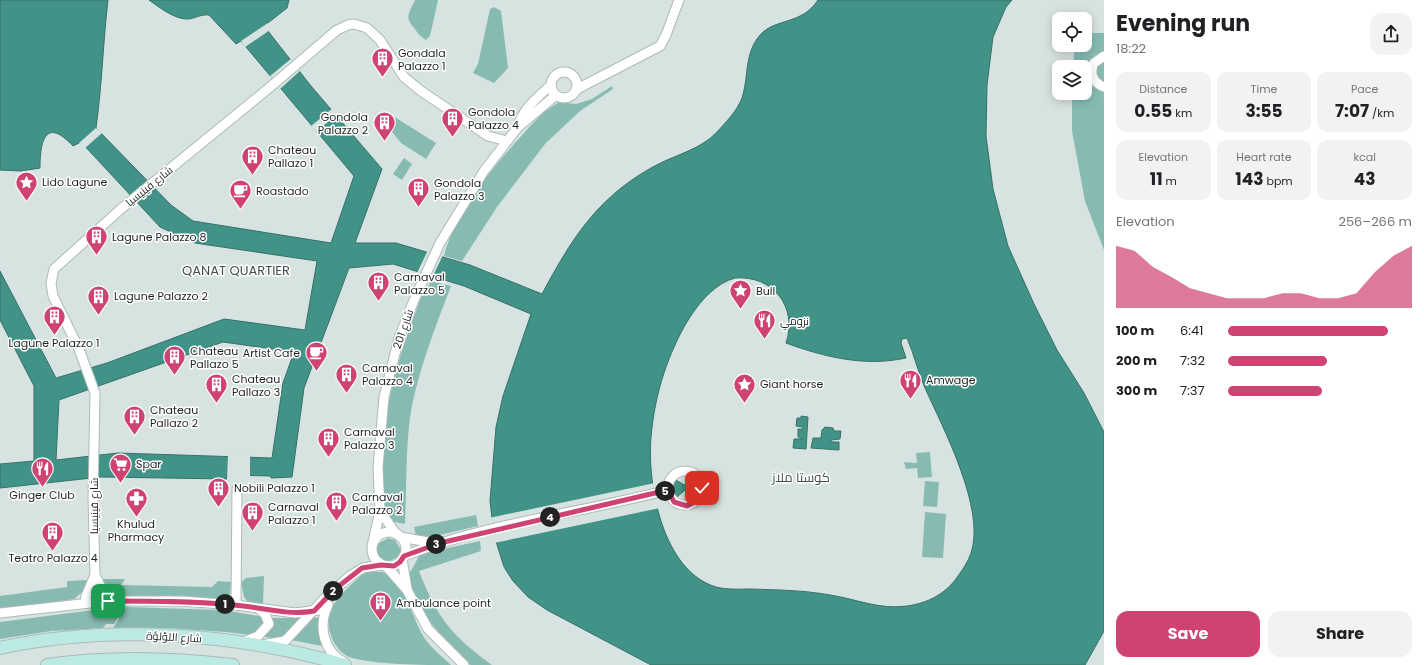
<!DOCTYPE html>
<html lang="en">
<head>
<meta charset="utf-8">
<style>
	body { margin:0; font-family:Poppins,Cairo,sans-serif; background:#f2f2f2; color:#202124; height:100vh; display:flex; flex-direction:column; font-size:15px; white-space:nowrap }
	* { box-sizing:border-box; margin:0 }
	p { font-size:13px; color:#757577 }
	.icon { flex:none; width:22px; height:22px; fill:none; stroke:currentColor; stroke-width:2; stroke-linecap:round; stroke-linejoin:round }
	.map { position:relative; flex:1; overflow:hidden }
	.drawer { display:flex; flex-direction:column; background:#fff; width:320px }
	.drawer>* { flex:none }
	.fabs { position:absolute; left:1052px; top:12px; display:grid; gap:8px }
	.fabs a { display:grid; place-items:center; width:40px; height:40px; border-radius:8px; background:#fff; box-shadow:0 2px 10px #0003; font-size:20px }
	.pin { position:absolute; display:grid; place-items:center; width:34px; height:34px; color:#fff; margin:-17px; border-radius:8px; box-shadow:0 2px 6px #0006 }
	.km { position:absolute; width:20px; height:20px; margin:-10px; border-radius:50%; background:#222; color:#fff; font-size:11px; line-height:20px; text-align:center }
	.round { display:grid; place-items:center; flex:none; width:42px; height:42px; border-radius:12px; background:#f2f2f2 }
	.summary { display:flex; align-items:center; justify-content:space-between; height:68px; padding:0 12px }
	h1 { font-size:22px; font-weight:700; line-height:30px }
	.figures { display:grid; grid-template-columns:repeat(3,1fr); gap:6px; height:68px; padding:4px 12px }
	.figures div { display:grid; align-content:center; border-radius:10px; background:#f2f2f2; text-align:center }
	.figures b { font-size:17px; font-weight:700 }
	.figures small { font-size:11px; font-weight:400 }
	.figures p { font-size:11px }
	.chart { height:112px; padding:8px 12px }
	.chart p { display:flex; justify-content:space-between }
	.chart svg { width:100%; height:72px; margin-top:4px; fill:#cf4373; opacity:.7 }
	.button { display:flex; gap:8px; margin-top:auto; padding:8px 12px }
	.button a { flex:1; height:46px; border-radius:12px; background:#cf4373; color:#fff; font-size:16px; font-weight:700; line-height:46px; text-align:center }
	.button a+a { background:#f2f2f2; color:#202124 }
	ul { padding:0 12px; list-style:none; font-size:13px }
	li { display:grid; grid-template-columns:64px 48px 1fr; align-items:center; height:30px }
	li i { height:10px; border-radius:5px; background:#cf4373 }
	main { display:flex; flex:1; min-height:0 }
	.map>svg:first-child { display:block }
	.green { fill:#87bbb2 }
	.water { fill:#419388; stroke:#367169; fill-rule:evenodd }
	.pier { fill:#d6e3e0 }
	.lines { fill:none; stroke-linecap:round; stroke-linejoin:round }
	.minor-casing { stroke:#aebab7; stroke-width:11 }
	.secondary-casing { stroke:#aebab7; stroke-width:14 }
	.minor { stroke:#fff; stroke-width:9 }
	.secondary { stroke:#bbeae5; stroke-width:12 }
	.route-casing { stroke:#fff; stroke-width:8 }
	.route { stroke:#cf4373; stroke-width:5 }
	.labels { text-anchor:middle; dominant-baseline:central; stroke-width:3; stroke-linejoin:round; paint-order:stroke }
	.poi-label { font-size:11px; fill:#1e2322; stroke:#fff; text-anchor:start }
	.street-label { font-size:11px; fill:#1e2322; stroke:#fff }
	.quarter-label { font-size:13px; fill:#434d4b; stroke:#fff }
</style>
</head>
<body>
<main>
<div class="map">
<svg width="1104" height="665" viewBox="0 0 1104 665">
	<rect width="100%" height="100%" fill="#d6e3e0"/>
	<g class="green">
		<path d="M415,0H438L430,36L426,40C421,37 418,34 415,29C404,17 409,13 415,0Z"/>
		<path d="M494,7L501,11L508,68L494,83L473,73L478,64L490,9Z"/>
		<path d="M1092,33H1104V250L1085,201L1072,131V93H1085V67H1073L1074,53L1081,45H1085V41Z"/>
		<path d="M612,86L613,89L580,111L545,144L497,207L462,261L444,256C457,205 499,161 533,123L544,112L559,102L576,104L592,99Z"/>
		<path d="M393,116L436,143L426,159L401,143L385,123Z"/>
		<path d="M404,158L412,164L402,180L393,174Z"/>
		<path d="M431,281L451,286C436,325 421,364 412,405C405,444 407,484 405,524L389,521C378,505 381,496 381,477C381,413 399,352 423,293H425Z"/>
		<path d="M930,452L932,477L918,478L917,468L906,469L904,462L917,463L916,453Z"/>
		<path d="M925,481L939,482L937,507L923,506Z"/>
		<path d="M925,512L946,514L943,558L922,557Z"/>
		<path d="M476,515L478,526L431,537L416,536L414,527Z"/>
		<path d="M388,538L395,540L401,550L398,557L388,562C379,560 375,553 378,544Z"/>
		<path d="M480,541L481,551L419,571C437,618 452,636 492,665C486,665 476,665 471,665C464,662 459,655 455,650C434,628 411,603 408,571H411L420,554Z"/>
		<path d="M383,572C409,588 410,615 425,639C431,648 443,657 451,665C421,665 377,665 349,657C334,650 326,630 329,613C331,604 356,578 365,573C370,571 378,572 383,572Z"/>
		<path d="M264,576L263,604L248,602L244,597L241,582L246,578Z"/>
		<path d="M100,579H125L121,585L212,587L218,581L231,582L230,594L224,600L116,597L106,592Z"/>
		<path d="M89,580L88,587L74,599L0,611V596L67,587V581Z"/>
		<path d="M126,607L222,610L271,618H301L281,639L226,632L168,628H113Z"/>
		<path d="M123,609L114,624H106L103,628L51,631L0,639V622L86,611Z"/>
		<path d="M311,617L320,618L322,646L291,640Z"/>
	</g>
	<g class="water">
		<path d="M0,0H108C103,43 102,85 96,128L171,205L193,221L331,243L354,176L241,41L236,44L209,15C200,14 195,19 187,19C174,19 159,7 149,0H289L287,8L264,26L311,86L382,169L355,243H396L470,265L542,294C571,240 596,199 651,168C673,155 699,151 717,132C726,122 737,111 742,98C749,76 744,54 760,35C775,18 802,25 818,0H1012L1006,7L993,37L987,85L986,136L993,189L1008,246L1034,304L1057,350L1084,393L1104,432V631L1085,665H651L547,610L528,597L513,581L504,567L494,535L490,501L496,427L503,396L531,314L464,286L393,264L349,268L304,388L292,477L271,478V476L227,475V479L101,477L0,488V464L34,461V386L0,320V271L56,378L107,363L224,319L305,330L317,261L195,243L160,227L81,142L73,146C45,116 40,142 40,168L21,171L0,170ZM735,278C773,275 798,307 786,343C824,357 865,367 906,358L901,343L902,339L907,338C914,354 918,372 925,388C943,428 986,509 971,553C968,562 963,569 958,576C946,594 928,603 907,606C880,610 856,599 830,595C803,590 777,590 751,589C740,589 727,590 716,587C663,571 647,486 651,437C653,415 657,394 664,373C675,340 699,288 735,278ZM223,342L294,352L283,383L272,458L118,453L56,460L59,400Z"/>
		<path d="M801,416L808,417L806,449L793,448L794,439H803L798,437V429H802L803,427L796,426L797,418H801Z"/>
		<path d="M825,427L833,428L834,431H841L840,439L831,440L832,442H839V450L811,448L813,438H821L822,430Z"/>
		<path d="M676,480L686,486L695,481L697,490L693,498L685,490L677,497C672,492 672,486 676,480Z"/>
	</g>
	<g class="pier">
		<path d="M268,23L267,26L270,30L245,47L241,41Z"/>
		<path d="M292,58L301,70L280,89L270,76Z"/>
		<path d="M333,108L337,114L316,132L311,126Z"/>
		<path d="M96,128L102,133L84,149L79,143Z"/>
		<path d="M428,250L443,255L432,278L417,273Z"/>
		<path d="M228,455L250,456V477H229L227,481Z"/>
		<path d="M655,483L660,508L494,543L489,518Z"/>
	</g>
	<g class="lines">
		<defs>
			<g id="minor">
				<path d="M1104,56L1094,63C1089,73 1093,83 1104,87"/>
				<circle cx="564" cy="85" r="13"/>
				<path d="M577,89L660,46L666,35L679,0"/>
				<path d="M518,127C522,109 538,97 551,85"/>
				<circle cx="685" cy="488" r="17"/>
				<path d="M380,511L396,534"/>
				<circle cx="389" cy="549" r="17"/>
				<path d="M400,537L434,543"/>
				<path d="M373,542L380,511L378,467L384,397L399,338L414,300L440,243L484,171L518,127L556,95"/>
				<path d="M404,556C488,523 580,513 668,490"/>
				<path d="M402,559L407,589"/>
				<path d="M386,566L407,590L428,629L464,665"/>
				<path d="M108,601L95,575L93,498L95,393L79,349L53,296L51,283L54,269L122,208L269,88L337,30L348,25L354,24L367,28L380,40L404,77L421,91L488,136L507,141"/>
				<path d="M85,602L86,596L95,575"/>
				<path d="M236,605L237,489"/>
				<path d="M328,605C318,626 323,652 345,663"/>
				<path d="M0,613L108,601H182L236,605L295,613L326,609"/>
				<path d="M244,642L258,636L269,624L265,614L259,609"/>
				<path d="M267,644L285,641L325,598L350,576L363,568L381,565"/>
			</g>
			<g id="secondary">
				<path d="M0,648C112,624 236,633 345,665"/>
				<path d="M47,665C108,656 172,658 233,665"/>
			</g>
		</defs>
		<use href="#minor" class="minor-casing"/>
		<use href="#secondary" class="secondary-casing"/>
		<use href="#minor" class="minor"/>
		<use href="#secondary" class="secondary"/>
	</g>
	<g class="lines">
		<defs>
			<path id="route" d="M108,601C151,601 192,601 234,605C261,607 287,616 314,611L335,589L362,568L381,565L394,566L400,562L404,556L440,543L668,490L674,502L687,506L696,501L702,488"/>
		</defs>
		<use href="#route" class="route-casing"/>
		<use href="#route" class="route"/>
	</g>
	<defs>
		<symbol id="building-pin" viewBox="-11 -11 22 30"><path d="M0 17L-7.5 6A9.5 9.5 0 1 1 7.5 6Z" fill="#cf4373" stroke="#fff"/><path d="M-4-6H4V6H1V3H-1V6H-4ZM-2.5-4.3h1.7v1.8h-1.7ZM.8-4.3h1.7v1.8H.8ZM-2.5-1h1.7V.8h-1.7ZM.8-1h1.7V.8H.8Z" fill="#fff"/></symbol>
		<symbol id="sight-pin" viewBox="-11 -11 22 30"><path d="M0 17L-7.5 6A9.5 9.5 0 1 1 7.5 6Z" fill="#cf4373" stroke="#fff"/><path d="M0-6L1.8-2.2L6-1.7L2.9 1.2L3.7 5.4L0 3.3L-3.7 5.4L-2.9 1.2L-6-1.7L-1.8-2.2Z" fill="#fff"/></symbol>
		<symbol id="cafe-pin" viewBox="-11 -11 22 30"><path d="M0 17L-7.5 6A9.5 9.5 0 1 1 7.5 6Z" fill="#cf4373" stroke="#fff"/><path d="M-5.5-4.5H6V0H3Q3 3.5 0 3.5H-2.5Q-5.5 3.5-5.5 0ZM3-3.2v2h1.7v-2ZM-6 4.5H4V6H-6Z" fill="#fff"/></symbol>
		<symbol id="restaurant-pin" viewBox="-11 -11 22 30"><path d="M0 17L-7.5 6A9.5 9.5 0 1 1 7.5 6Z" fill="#cf4373" stroke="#fff"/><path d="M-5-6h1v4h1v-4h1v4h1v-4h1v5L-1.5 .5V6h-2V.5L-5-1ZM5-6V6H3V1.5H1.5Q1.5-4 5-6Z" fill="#fff"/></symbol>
		<symbol id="supermarket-pin" viewBox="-11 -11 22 30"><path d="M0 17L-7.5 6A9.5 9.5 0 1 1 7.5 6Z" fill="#cf4373" stroke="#fff"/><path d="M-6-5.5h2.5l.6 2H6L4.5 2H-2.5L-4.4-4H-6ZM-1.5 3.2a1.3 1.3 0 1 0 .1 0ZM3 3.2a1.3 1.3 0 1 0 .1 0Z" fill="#fff"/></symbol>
		<symbol id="pharmacy-pin" viewBox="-11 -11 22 30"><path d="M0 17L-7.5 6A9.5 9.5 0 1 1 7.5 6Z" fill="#cf4373" stroke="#fff"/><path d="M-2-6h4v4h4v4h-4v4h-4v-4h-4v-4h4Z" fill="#fff"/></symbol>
	</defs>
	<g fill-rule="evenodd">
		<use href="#building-pin" x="370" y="46" width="25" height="34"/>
		<use href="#building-pin" x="440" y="106" width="25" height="34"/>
		<use href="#building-pin" x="372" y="110" width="25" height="34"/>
		<use href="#building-pin" x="240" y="144" width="25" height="34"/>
		<use href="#sight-pin" x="14" y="170" width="25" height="34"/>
		<use href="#building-pin" x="406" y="176" width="25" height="34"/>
		<use href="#cafe-pin" x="228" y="178" width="25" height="34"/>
		<use href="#building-pin" x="84" y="224" width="25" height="34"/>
		<use href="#building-pin" x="366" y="270" width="25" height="34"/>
		<use href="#sight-pin" x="728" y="278" width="25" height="34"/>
		<use href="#building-pin" x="86" y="284" width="25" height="34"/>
		<use href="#building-pin" x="42" y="304" width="25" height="34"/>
		<use href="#restaurant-pin" x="752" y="308" width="25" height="34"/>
		<use href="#cafe-pin" x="304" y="340" width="25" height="34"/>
		<use href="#building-pin" x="162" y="344" width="25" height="34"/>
		<use href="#building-pin" x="334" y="362" width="25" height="34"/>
		<use href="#restaurant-pin" x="898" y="368" width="25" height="34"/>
		<use href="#sight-pin" x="732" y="372" width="25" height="34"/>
		<use href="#building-pin" x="204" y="372" width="25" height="34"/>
		<use href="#building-pin" x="122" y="404" width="25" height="34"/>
		<use href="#building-pin" x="316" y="426" width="25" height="34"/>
		<use href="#supermarket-pin" x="108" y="452" width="25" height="34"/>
		<use href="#restaurant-pin" x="30" y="456" width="25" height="34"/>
		<use href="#building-pin" x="206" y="476" width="25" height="34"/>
		<use href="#pharmacy-pin" x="124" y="486" width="25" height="34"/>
		<use href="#building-pin" x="324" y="490" width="25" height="34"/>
		<use href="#building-pin" x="240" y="500" width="25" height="34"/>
		<use href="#building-pin" x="40" y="520" width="25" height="34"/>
		<use href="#building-pin" x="368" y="590" width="25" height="34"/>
	</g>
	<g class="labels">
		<g class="poi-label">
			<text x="398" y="53">Gondala<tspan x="398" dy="13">Palazzo 1</tspan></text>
			<text x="468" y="112">Gondola<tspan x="468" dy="13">Palazzo 4</tspan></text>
			<text x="368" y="117" text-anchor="end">Gondola<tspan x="368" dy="13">Palazzo 2</tspan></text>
			<text x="268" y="150">Chateau<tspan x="268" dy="13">Pallazo 1</tspan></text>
			<text x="42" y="182">Lido Lagune</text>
			<text x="434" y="183">Gondola<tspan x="434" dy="13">Palazzo 3</tspan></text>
			<text x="256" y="191">Roastado</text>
			<text x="112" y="237">Lagune Palazzo 8</text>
			<text x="394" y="277">Carnaval<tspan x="394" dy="13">Palazzo 5</tspan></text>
			<text x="756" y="291">Bull</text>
			<text x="114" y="296">Lagune Palazzo 2</text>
			<text x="780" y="321">نزومي</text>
			<text x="54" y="343" text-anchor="middle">Lagune Palazzo 1</text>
			<text x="190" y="351">Chateau<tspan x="190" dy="13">Pallazo 5</tspan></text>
			<text x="300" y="353" text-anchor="end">Artist Cafe</text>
			<text x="362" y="368">Carnaval<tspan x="362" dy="13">Palazzo 4</tspan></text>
			<text x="232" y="379">Chateau<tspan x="232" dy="13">Pallazo 3</tspan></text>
			<text x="926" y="380">Amwage</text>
			<text x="760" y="384">Giant horse</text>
			<text x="150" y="410">Chateau<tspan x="150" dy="13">Pallazo 2</tspan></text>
			<text x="344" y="432">Carnaval<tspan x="344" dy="13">Palazzo 3</tspan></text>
			<text x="136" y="464">Spar</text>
			<text x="234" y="488">Nobili Palazzo 1</text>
			<text x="42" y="495" text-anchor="middle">Ginger Club</text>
			<text x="352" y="497">Carnaval<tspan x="352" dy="13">Palazzo 2</tspan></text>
			<text x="268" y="507">Carnaval<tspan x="268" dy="13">Palazzo 1</tspan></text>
			<text x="136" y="524" text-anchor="middle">Khulud<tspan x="136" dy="13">Pharmacy</tspan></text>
			<text x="53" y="558" text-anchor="middle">Teatro Palazzo 4</text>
			<text x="396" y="603">Ambulance point</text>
		</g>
		<g class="street-label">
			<text transform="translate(149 186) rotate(-39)">شارع فينيسيا</text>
			<text transform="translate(403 329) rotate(-71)">شارع 201</text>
			<text transform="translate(94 506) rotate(-90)">شارع فينيسيا</text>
			<text transform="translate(174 637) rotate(3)">شارع اللؤلؤة</text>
		</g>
		<g class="quarter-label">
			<text x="236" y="270">QANAT QUARTIER</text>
			<text x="801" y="477">كوستا ملاز</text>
		</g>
	</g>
</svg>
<div class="fabs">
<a><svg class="icon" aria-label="locate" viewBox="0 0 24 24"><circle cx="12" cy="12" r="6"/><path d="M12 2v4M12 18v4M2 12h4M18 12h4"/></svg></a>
<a><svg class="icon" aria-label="layers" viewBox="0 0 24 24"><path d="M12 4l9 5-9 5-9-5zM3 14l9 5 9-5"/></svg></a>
</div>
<div class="pin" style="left:108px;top:601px;background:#1e9e55"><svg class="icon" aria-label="arrive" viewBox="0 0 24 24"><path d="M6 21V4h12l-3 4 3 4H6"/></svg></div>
<div class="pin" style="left:702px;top:488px;background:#d93025"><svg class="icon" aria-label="check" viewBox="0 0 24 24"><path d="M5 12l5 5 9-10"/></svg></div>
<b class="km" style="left:225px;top:604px">1</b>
<b class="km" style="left:333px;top:591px">2</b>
<b class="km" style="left:436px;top:544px">3</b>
<b class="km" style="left:550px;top:517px">4</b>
<b class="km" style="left:665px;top:491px">5</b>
</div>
<section class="drawer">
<div class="summary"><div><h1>Evening run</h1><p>18:22</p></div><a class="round"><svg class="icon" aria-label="share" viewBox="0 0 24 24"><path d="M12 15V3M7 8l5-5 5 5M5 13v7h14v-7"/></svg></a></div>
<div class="figures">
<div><p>Distance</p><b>0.55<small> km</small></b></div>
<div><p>Time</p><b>3:55</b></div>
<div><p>Pace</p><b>7:07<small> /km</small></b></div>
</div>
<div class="figures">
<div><p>Elevation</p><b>11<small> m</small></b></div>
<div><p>Heart rate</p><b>143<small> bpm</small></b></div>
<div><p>kcal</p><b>43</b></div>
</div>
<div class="chart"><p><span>Elevation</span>256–266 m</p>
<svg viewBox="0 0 160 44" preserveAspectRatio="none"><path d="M0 44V6L10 9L20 19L30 25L40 32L50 35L60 38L70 38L80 38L90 35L100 35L110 38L120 38L130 35L140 22L150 12L160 6V44z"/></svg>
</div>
<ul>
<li><b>100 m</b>6:41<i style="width:87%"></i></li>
<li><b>200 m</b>7:32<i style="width:54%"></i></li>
<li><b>300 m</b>7:37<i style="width:51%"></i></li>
</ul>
<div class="button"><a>Save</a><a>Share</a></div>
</section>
</main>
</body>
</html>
